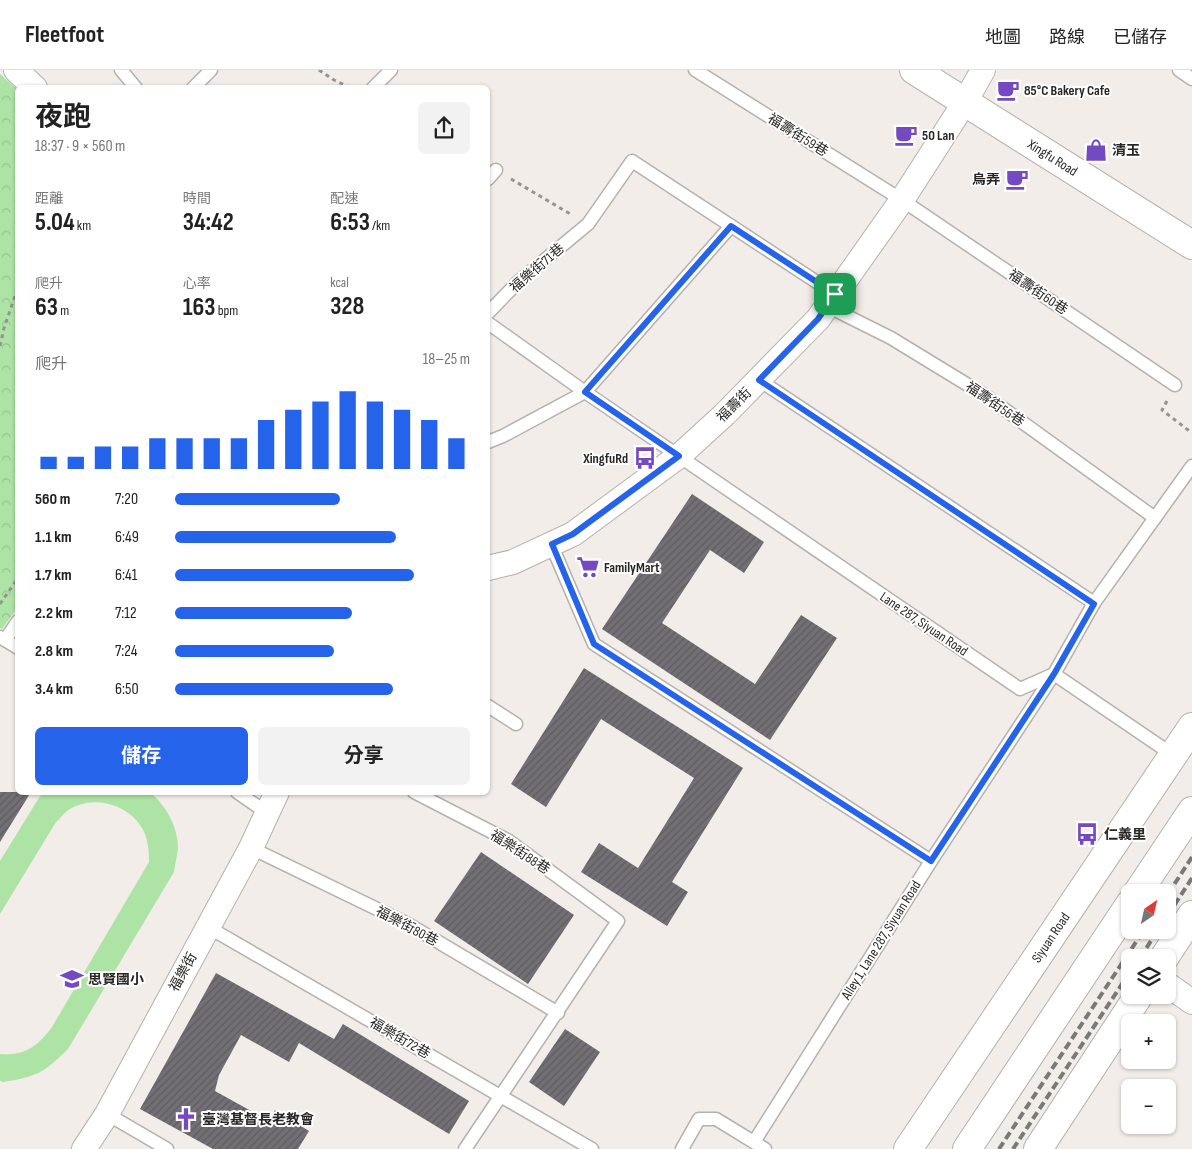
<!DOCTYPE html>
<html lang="zh-TW">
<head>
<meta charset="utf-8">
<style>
	body { margin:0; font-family:"Sofia Sans Condensed","Noto Sans TC",sans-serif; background:#f2f2f2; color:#222; height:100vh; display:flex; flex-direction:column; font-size:19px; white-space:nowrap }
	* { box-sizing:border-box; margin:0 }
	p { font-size:16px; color:#767676 }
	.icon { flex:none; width:28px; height:28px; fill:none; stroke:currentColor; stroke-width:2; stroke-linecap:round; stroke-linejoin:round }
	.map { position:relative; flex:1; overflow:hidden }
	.details { position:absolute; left:15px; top:15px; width:475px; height:710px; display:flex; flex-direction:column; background:#fff; border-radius:8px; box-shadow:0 1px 4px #0004 }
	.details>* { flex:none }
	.needle { width:32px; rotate:34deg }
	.fabs { position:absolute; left:1121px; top:814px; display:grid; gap:10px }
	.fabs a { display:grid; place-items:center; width:55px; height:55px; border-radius:8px; background:#fff; box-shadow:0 1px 4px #0004; font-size:25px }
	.pin { position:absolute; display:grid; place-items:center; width:42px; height:42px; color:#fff; margin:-21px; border-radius:10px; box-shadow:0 2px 8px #0006 }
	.round { display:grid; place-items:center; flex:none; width:52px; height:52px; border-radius:8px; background:#f2f2f2 }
	.headline { display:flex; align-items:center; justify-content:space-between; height:85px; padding:0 20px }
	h1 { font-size:28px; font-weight:700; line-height:38px }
	.figures { display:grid; grid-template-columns:repeat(3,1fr); gap:8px; height:85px; padding:5px 20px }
	.figures div { display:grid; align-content:center }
	.figures b { font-size:25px; font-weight:700 }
	.figures small { font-size:14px; font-weight:400 }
	.figures p { font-size:14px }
	.chart { height:140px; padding:10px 20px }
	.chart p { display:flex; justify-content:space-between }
	.chart svg { width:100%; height:90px; margin-top:5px; stroke:#2563eb; stroke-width:6 }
	.action { display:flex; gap:10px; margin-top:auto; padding:10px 20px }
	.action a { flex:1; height:58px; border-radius:8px; background:#2563eb; color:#fff; font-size:20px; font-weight:700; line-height:58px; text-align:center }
	.action a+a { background:#f2f2f2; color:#222 }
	ul { padding:0 20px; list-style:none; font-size:16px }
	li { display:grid; grid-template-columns:80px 60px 1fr; align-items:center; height:38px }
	li i { height:12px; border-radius:6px; background:#2563eb }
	header { display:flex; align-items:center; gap:30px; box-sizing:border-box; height:70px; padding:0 25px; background:#fff; border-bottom:1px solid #e0e0e0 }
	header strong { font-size:24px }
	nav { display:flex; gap:28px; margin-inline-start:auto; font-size:18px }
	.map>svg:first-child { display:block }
	.park { fill:url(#park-crowns) }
	.pitch { fill:#ade4a6 }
	.building { fill:url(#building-hatch) }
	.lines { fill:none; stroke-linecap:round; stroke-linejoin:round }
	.lane-casing { stroke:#b5b1ad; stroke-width:15 }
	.street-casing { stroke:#b5b1ad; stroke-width:26 }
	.secondary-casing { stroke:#b5b1ad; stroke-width:30 }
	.path { stroke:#969390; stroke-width:3; stroke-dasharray:4 4; stroke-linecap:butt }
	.lane { stroke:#fff; stroke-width:12 }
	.street { stroke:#fff; stroke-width:24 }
	.secondary { stroke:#fff; stroke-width:28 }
	.rail { stroke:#7b7976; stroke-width:4; stroke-dasharray:8 4; stroke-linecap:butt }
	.route-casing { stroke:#fff; stroke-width:10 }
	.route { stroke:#2563eb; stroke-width:6 }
	.labels { text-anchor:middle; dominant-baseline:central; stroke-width:4; stroke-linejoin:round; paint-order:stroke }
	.poi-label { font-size:14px; font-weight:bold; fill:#282725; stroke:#fff; text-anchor:start }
	.street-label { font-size:14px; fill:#282725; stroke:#fff }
</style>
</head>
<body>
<header>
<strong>Fleetfoot</strong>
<nav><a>地圖</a><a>路線</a><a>已儲存</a></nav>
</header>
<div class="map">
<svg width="1192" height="1079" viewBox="0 0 1192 1079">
	<defs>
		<pattern id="park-crowns" width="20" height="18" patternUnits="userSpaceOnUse" patternTransform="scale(1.25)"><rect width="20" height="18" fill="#ade4a6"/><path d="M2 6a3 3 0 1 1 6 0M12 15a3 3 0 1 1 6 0" fill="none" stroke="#95c48f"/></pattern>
		<pattern id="building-hatch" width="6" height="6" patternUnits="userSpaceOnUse" patternTransform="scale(1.25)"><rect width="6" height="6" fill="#727075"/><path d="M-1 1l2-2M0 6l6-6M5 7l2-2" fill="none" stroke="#5e5c60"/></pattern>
	</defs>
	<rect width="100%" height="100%" fill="#f2ede9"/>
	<path class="park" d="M0,4L18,20V537L2,559L0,558Z"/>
	<path class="pitch" d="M42,723H151C166,736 178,757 178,778C177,786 175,795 174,802L68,979C44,1003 36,1007 3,1012L0,1011V984C25,986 38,976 52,957L149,792C149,780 148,768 142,758C127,733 91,724 67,741C63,744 60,749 56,752L0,844V791Z"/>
	<g class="building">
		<path d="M692,424L764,472L744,503L710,480L662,553L755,614L801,545L837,568L770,670L602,559Z"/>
		<path d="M584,598L743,698L672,812L688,822L667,856L581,802L599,773L638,798L694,708L601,649L546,737L511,714Z"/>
		<path d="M0,722H31L0,772Z"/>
		<path d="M481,782L574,845L528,914L434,851Z"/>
		<path d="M216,903L334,969L343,954L469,1031L449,1064L299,973L289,992L241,965L219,1005L215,1021L269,1051L275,1040L309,1061L298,1079H213L140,1039Z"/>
		<path d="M565,959L600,982L564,1036L529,1012Z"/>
	</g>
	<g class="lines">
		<defs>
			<g id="lane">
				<path d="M121,0L136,18"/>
				<path d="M695,0L902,130L1175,315"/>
				<path d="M1179,0L1192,9"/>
				<path d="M193,18L211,0"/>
				<path d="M373,18L391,0"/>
				<path d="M488,109L496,100"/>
				<path d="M827,236L891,268L986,326L1155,448"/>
				<path d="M488,243L518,212L588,154L632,91L835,224"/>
				<path d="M488,253L585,322L1020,619L1054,604L1173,685"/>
				<path d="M759,310L1094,533"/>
				<path d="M488,372L503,366L585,322L731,156"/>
				<path d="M551,474L594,574L931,791"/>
				<path d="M0,567L18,578"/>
				<path d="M5,570L18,551"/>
				<path d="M488,636L516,654"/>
				<path d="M237,722L267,743"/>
				<path d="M414,722L509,771L618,851L465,1079"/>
				<path d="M251,778L408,854L558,943"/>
				<path d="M208,857L592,1079"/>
				<path d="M107,1044L167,1079"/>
				<path d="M754,1072L931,791L1054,604L1094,533L1192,396"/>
				<path d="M682,1079L699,1049H716L765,1079"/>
			</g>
			<g id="street">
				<path d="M16,0L35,18"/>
				<path d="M488,498L513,492L573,464L679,386L725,344L818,249L902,130L965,32L983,0"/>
				<path d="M1168,915L1192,932"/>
				<path d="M84,1079L107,1044L251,778L277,722"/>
			</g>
			<g id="secondary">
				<path id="s1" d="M914,0L1192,175"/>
				<path d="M1138,822L1192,741"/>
				<path d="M1164,888L1192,845"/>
				<path id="s2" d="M908,1079L1192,657"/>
				<path d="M967,1079L1130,834"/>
				<path d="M1038,1079L1139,925"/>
			</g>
		</defs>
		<use href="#lane" class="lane-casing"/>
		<use href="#street" class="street-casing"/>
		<use href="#secondary" class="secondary-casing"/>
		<g class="path">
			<path d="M319,0L334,10L351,18"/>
			<path d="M511,109L572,145"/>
			<path d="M0,276L4,258L17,220"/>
			<path d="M1167,331L1162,340L1192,363"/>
			<path d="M0,534L18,508"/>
		</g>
		<use href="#lane" class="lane"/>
		<use href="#street" class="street"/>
		<use href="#secondary" class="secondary"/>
		<g class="rail">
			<path d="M1168,824L1192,787"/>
			<path d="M1168,845L1192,808"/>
			<path d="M1140,888L1158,860"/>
			<path d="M999,1079L1144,860"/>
			<path d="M1013,1079L1130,902"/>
		</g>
	</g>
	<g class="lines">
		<defs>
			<path id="route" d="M731,156L835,224L818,249L759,310L1094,534L1054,604L931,791L594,574L552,474L573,464L679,386L585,322Z"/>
		</defs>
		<use href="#route" class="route-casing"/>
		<use href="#route" class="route"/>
	</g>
	<defs>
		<symbol id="cafe-bare" viewBox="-9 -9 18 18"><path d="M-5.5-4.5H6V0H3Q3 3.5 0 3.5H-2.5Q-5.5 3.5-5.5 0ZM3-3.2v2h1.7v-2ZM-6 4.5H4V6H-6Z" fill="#744ac2" stroke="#fff" stroke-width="2.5" paint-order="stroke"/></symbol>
		<symbol id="shop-bare" viewBox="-9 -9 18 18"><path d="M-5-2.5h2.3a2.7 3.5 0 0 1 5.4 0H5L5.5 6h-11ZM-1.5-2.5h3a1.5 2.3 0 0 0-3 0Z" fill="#744ac2" stroke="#fff" stroke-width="2.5" paint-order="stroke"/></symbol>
		<symbol id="bus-bare" viewBox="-9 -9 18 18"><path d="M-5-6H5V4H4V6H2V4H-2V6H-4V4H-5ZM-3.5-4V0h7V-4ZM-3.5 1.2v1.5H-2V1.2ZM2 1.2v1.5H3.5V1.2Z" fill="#744ac2" stroke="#fff" stroke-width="2.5" paint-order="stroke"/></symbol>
		<symbol id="supermarket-bare" viewBox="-9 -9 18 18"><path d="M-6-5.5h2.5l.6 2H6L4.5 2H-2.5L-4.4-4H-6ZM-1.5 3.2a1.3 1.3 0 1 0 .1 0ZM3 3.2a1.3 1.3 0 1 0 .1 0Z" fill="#744ac2" stroke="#fff" stroke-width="2.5" paint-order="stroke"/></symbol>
		<symbol id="school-bare" viewBox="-9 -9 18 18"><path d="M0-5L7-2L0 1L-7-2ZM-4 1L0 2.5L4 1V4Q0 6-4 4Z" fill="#744ac2" stroke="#fff" stroke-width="2.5" paint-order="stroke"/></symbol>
		<symbol id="church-bare" viewBox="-9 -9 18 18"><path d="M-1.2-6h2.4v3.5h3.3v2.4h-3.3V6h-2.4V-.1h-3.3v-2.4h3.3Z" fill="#744ac2" stroke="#fff" stroke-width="2.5" paint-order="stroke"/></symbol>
	</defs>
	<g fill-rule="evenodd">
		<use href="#cafe-bare" x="992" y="4" width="32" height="32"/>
		<use href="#cafe-bare" x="890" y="49" width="32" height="32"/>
		<use href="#shop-bare" x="1080" y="64" width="32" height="32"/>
		<use href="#cafe-bare" x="1001" y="93" width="32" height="32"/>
		<use href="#bus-bare" x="629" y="372" width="32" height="32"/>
		<use href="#supermarket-bare" x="572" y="481" width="32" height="32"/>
		<use href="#bus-bare" x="1071" y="748" width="32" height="32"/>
		<use href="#school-bare" x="56" y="893" width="32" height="32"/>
		<use href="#church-bare" x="170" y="1033" width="32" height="32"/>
	</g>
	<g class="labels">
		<g class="poi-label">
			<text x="1024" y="20">85°C Bakery Cafe</text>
			<text x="922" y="65">50 Lan</text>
			<text x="1112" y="80">清玉</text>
			<text x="1000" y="109" text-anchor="end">烏弄</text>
			<text x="628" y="388" text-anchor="end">XingfuRd</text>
			<text x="604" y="497">FamilyMart</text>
			<text x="1104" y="764">仁義里</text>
			<text x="88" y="909">思賢國小</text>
			<text x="202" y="1049">臺灣基督長老教會</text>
		</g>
		<g class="street-label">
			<text transform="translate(798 65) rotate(32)">福壽街59巷</text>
			<text stroke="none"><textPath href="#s1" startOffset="164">Xingfu Road</textPath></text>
			<text transform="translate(537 198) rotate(-41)">福樂街71巷</text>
			<text transform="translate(1038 222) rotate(34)">福壽街60巷</text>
			<text transform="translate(995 334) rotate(34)">福壽街56巷</text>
			<text transform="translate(734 335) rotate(-45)">福壽街</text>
			<text transform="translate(924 554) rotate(34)">Lane 287, Siyuan Road</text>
			<text transform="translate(520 782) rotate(33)">福樂街88巷</text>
			<text transform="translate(407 856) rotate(28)">福樂街80巷</text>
			<text stroke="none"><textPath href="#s2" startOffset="255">Siyuan Road</textPath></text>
			<text transform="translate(881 870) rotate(-58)">Alley 1, Lane 287, Siyuan Road</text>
			<text transform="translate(183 902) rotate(-61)">福樂街</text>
			<text transform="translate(400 968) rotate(30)">福樂街72巷</text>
		</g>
	</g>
</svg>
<div class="fabs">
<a><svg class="needle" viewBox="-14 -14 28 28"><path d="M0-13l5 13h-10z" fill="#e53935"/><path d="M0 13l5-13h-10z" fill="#767676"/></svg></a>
<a><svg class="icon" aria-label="layers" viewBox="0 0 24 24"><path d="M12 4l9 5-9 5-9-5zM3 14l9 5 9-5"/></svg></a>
<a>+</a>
<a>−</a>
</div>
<div class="pin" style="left:835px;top:224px;background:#1e9e55"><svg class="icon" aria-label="arrive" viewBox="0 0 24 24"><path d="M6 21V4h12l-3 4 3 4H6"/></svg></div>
<section class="details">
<div class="headline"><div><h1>夜跑</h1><p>18:37 · 9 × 560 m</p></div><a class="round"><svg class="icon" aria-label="share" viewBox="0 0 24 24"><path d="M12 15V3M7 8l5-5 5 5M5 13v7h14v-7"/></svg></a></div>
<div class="figures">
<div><p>距離</p><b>5.04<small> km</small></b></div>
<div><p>時間</p><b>34:42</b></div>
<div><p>配速</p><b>6:53<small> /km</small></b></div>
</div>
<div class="figures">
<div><p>爬升</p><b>63<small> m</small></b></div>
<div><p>心率</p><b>163<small> bpm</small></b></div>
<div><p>kcal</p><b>328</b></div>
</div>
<div class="chart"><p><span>爬升</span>18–25 m</p>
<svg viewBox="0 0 160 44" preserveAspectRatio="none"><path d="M5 44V38M15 44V38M25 44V33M35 44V33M45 44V29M55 44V29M65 44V29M75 44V29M85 44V20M95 44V15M105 44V11M115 44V6M125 44V11M135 44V15M145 44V20M155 44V29"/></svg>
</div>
<ul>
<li><b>560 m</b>7:20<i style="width:56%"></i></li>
<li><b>1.1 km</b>6:49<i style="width:75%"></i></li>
<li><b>1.7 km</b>6:41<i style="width:81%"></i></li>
<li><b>2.2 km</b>7:12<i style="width:60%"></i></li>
<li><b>2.8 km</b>7:24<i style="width:54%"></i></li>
<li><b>3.4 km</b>6:50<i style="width:74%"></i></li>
</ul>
<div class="action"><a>儲存</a><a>分享</a></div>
</section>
</div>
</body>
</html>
